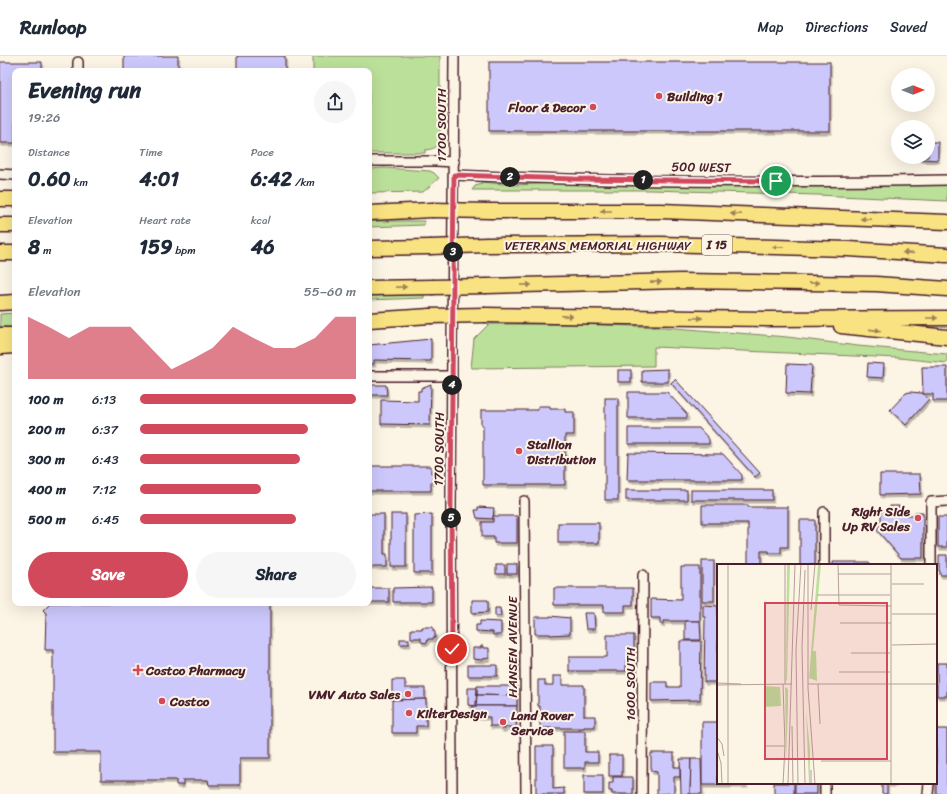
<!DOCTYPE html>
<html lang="en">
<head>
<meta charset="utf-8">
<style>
	body { margin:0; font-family:Sriracha,sans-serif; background:#f6f6f7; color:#1f2937; height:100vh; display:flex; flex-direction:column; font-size:15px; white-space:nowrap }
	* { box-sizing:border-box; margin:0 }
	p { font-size:13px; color:#747a83 }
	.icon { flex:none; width:22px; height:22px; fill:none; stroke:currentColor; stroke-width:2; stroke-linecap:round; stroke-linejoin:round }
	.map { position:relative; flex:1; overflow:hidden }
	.details { position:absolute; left:12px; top:12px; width:360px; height:538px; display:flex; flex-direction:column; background:#fff; border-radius:8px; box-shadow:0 4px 16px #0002 }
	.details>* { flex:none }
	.needle { width:26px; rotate:90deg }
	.buttons { position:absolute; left:891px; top:12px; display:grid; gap:8px }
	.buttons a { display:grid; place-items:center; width:44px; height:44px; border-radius:50%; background:#fff; box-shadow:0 4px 16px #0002; font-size:20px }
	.pin { position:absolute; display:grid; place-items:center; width:34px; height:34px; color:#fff; margin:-17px; border:2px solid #fff; border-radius:50%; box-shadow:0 1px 4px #0007 }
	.km { position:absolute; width:20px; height:20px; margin:-10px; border-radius:50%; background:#222; color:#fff; font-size:11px; line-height:20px; text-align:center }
	.round { display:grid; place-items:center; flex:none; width:42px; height:42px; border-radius:21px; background:#f6f6f7 }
	.head { display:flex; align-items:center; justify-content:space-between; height:68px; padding:0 16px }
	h1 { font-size:22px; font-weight:800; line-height:30px }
	.metrics { display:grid; grid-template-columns:repeat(3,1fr); gap:6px; height:68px; padding:4px 16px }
	.metrics div { display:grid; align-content:center }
	.metrics b { font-size:20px; font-weight:800 }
	.metrics small { font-size:11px; font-weight:400 }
	.metrics p { font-size:11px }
	.chart { height:112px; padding:8px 16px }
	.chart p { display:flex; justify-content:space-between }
	.chart svg { width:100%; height:72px; margin-top:4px; fill:#d1495b; opacity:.7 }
	.button { display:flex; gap:8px; margin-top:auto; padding:8px 16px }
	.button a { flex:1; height:46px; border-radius:24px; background:#d1495b; color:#fff; font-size:16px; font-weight:800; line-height:46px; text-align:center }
	.button a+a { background:#f6f6f7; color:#1f2937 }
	ul { padding:0 16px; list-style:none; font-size:13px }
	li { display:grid; grid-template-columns:64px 48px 1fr; align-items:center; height:30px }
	li i { height:10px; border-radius:5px; background:#d1495b }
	header { display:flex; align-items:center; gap:24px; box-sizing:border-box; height:56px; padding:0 20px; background:#fff; border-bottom:1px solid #e0e1e3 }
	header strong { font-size:19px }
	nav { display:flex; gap:22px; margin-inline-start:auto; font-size:14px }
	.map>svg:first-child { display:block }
	.green { fill:#bbe09a; stroke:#828062 }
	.building { fill:#ccc8fb; stroke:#4a1f2b; filter:url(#shadow) }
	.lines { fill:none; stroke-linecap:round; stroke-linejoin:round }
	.minor-casing { stroke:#4a1f2b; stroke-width:12 }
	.highway-casing { stroke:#4a1f2b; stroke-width:17 }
	.minor { stroke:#fcf5e5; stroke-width:9 }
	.highway { stroke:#f8e281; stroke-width:14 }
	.highway-bridge-casing { stroke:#4a1f2b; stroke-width:17; stroke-linecap:butt }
	.highway-bridge { stroke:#f8e281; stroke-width:14 }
	.oneway { fill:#a18056 }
	.route-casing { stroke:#fff; stroke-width:8 }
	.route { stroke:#d1495b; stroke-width:5 }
	.poi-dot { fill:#d1495b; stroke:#fcf5e5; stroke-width:1.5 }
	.labels { text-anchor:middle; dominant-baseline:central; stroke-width:4; stroke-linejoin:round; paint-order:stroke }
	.shield { fill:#fcf5e5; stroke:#7f5f63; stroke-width:1 }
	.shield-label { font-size:12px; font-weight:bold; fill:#4a1f2b }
	.poi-label { font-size:13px; font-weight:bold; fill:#4a1f2b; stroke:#fcf5e5; text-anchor:start }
	.street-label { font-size:13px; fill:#4a1f2b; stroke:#fcf5e5 }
	.inset-road { fill:none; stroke:#b59f9b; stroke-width:1 }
	.view { fill:#d1495b; fill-opacity:0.15; stroke:#d1495b; stroke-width:2 }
	.inset-edge { fill:none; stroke:#4a1f2b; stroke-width:2 }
</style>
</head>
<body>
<header>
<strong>Runloop</strong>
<nav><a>Map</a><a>Directions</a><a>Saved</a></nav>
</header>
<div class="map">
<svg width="947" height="738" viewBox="0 0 947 738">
	<defs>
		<filter id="shadow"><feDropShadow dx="1.5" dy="3" stdDeviation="0" flood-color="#0004"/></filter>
	</defs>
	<rect width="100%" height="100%" fill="#fcf5e5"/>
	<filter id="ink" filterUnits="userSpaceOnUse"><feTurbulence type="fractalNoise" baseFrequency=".025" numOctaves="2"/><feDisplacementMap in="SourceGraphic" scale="8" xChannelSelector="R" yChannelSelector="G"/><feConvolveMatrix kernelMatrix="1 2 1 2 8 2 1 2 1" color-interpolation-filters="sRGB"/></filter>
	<g filter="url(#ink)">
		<g class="green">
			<path d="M313,0H440V84C438,92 433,93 425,94V97H369V15H313Z"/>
			<path d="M384,112L430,115L434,117L439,122L423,136L369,137V113Z"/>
			<path d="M481,126L514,129L581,126L947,128V145L817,139L651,134H472L475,130L482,128Z"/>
			<path d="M369,165H424V169L369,171Z"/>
			<path d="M424,238V242L369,244V240Z"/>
			<path d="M15,257V271H0V258Z"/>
			<path d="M489,268H578L663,271L787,281L858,290L947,298V307L899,302L654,291V310L471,312L474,283Z"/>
		</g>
		<g class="building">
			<rect x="124" y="0" width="54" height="15"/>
			<rect x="237" y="0" width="48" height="15"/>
			<path d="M0,6H42V15H15V87H0Z"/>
			<rect x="489" y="6" width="341" height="69"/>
			<path d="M928,86H938V104L920,103V101H928Z"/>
			<path d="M431,283V305L374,304V308H369V289Z"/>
			<path d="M868,307L884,308L883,322L867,321Z"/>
			<path d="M787,308L812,309L810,338L786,337Z"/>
			<path d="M922,311H947V345H933V338H923Z"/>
			<path d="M668,313V326H642V314Z"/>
			<rect x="618" y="314" width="13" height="12"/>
			<path d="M675,323L760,417L755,421L671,327Z"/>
			<path d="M431,328L430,369L381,368V344L418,345V335H421V332Z"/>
			<path d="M369,329H386L387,339H369Z"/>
			<path d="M628,336H667L687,358V362H628Z"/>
			<path d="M910,336L922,337L929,343L906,369L890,354L906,337Z"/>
			<rect x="605" y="342" width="13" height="102"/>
			<path d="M538,350H550V353H565V356H574V379H565V429H483V369H481V354H538Z"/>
			<path d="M628,372H699L709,383V388H628Z"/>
			<path d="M628,397L723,398L742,419V424H627Z"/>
			<path d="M369,410H431V417H435V426H431V435H369Z"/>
			<path d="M880,418H920L921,438L880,439Z"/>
			<rect x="626" y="434" width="61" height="10"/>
			<rect x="691" y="434" width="81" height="10"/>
			<path d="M702,449H748V451H788V491H781V497H769V495H761V509H748V467H702Z"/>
			<path d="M890,450H899V453H906V459H915V456H923V502H901L876,473L881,469V455L890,456Z"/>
			<path d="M478,451L494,452L493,463L477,462L475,454H478Z"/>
			<path d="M369,458H384V498H387V511H369Z"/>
			<rect x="391" y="458" width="15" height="53"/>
			<path d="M432,458V517H414V459Z"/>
			<path d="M493,460H517V487H494V481H482V466H493Z"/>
			<rect x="938" y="461" width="9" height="30"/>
			<rect x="800" y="464" width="15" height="45"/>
			<rect x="558" y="467" width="41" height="20"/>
			<path d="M939,499H947V519H940V515H939Z"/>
			<rect x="702" y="505" width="12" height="40"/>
			<path d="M833,506H869L872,509H833Z"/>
			<rect x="507" y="508" width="10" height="10"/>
			<rect x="496" y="509" width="9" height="9"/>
			<path d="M681,511H700V565H663V568H660V562H651V543L681,544Z"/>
			<path d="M432,531V546H393V532Z"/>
			<rect x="369" y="532" width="20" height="14"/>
			<path d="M554,532H633V549H625V556H604V549H554Z"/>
			<path d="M472,544H488V556L472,557Z"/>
			<path d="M50,547H270V702H240V729H209L208,724H183V729H176V724H101V696H53V594H45L46,557L43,554Z"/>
			<path d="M703,549L718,550V626H704L705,561H703Z"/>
			<path d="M495,552H500L501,560H495Z"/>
			<path d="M584,557H594L595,573H586Z"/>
			<path d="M550,560L570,562V578L550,579V578H535V561H550Z"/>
			<path d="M480,565L501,566V579H493V576L476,575V569H480Z"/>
			<path d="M685,565H700L701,584H685Z"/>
			<path d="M422,571H433V575L435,576V582H433V583H428L427,587L421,586V582H411V573H422Z"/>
			<path d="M607,579H634V598H629V602L626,603V615H569V601H607Z"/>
			<rect x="400" y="583" width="9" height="5"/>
			<path d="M680,585H701L700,644L651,645V626H667V631H680Z"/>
			<path d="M481,590H483V592H489V602L483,603V604L473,603V592H481Z"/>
			<rect x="937" y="607" width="10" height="33"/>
			<rect x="468" y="609" width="29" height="11"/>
			<path d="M553,620H562V629H584V660H595V671H584V672H540V650H538V624H545V629H553Z"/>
			<path d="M392,624H405V632H425V643L392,644Z"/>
			<path d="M477,630H517V640L477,639Z"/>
			<path d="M468,632H477L476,650L468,649Z"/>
			<path d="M477,639L517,640V650H476Z"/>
			<path d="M426,643V670H416V677H392V644Z"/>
			<path d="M473,650H517L516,671H505V673H501V670H490V661H473Z"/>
			<path d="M702,666H718V727H746V729H702Z"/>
			<rect x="936" y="673" width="11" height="65"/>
			<path d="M564,675H585V696H598V706H585V712H564Z"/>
			<path d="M536,690H553V733L564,732V738H536Z"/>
			<path d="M651,697H674V711H680V721H674V737L657,738V716L651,715Z"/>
			<rect x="609" y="699" width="13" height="21"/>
			<path d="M680,703H691L690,738H681Z"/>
			<path d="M691,703H701L702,738H690Z"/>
			<rect x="584" y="719" width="19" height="19"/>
			<path d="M613,721H633V738H612V735H609V727H613Z"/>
			<rect x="774" y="727" width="20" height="11"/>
			<rect x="795" y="727" width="22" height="11"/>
			<path d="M882,727H895V728H887V738H882Z"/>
		</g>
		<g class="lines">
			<defs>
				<g id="minor">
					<path d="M78,6V15"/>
					<path d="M369,105H436L454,106"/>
					<path d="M0,118L15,119"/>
					<path d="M454,119C618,126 783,127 947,124"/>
					<path d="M369,320H452"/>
					<path d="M524,445L526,738"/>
					<path d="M824,456V509"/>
					<path d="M931,509V446L947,445"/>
					<path d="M825,727V738"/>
					<path d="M452,738L451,449L454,0"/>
					<path d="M642,738L643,519"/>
					<path d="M928,738L929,727"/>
				</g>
				<g id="highway">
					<path d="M0,143H15"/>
					<path d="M491,155H661L947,166"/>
					<path d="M369,157L432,154"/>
					<path d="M0,169H15"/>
					<path d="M487,189L661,188L848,193L947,199"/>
					<path d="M369,192L430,191"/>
					<path d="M0,197H15"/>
					<path d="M487,230L681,225L876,228L947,233"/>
					<path d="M369,232L432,231"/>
					<path d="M0,247L15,246"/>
					<path d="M486,259L767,263L947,262"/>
					<path d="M369,264L430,260"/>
					<path d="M841,270L947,281"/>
					<path d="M0,279H15"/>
					<path d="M0,291L15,290"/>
				</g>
			</defs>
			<use href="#minor" class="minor-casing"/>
			<use href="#highway" class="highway-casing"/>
			<use href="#minor" class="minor"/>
			<use href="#highway" class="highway"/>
			<defs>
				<g id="highway-bridge">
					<path d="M432,154L491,155"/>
					<path d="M430,191L487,189"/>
					<path d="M432,231L487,230"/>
					<path d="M430,260L486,259"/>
				</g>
			</defs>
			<use href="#highway-bridge" class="highway-bridge-casing"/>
			<use href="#highway-bridge" class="highway-bridge"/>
		</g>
		<defs><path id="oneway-solid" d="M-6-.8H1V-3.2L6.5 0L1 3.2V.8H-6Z"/></defs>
		<g class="oneway">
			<use href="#oneway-solid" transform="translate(606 155) rotate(180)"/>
			<use href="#oneway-solid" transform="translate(736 158) rotate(-178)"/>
			<use href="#oneway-solid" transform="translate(866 163) rotate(-178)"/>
			<use href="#oneway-solid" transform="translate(778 191) rotate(-179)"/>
			<use href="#oneway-solid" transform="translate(908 197) rotate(-176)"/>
			<use href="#oneway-solid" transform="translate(656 226) rotate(-1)"/>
			<use href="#oneway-solid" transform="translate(814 227) rotate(1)"/>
			<use href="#oneway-solid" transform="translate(526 229) rotate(-1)"/>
			<use href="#oneway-solid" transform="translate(401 231) rotate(-1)"/>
			<use href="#oneway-solid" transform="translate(567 260) rotate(1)"/>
			<use href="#oneway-solid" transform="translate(697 262) rotate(1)"/>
			<use href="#oneway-solid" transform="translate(932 262)"/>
			<use href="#oneway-solid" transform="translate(875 274) rotate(6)"/>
		</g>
	</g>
	<g class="lines" filter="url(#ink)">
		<defs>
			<path id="route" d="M452,593L451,449L454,119L574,123L776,125"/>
		</defs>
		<use href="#route" class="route-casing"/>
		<use href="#route" class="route"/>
	</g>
	<g class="poi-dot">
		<circle cx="659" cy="40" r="4"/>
		<circle cx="593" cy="51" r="4"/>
		<circle cx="519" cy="395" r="4"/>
		<circle cx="918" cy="462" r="4"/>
		<path d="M136 608h4v4h4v4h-4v4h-4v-4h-4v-4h4z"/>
		<circle cx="408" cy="638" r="4"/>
		<circle cx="162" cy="645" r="4"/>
		<circle cx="409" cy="657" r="4"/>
		<circle cx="503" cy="666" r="4"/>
	</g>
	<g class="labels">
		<rect class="shield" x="702" y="179" width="30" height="20" rx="3"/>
		<g class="shield-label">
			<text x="717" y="189">I 15</text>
		</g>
		<g class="poi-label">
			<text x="667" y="40">Building 1</text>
			<text x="585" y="51" text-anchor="end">Floor &amp; Decor</text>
			<text x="527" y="388">Stallion<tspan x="527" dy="15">Distribution</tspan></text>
			<text x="910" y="455" text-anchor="end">Right Side<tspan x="910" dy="15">Up RV Sales</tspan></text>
			<text x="146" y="614">Costco Pharmacy</text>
			<text x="400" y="638" text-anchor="end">VMV Auto Sales</text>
			<text x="170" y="645">Costco</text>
			<text x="417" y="657">KilterDesign</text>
			<text x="511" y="659">Land Rover<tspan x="511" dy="15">Service</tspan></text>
		</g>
		<g class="street-label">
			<text transform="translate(441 69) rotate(-90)">1700 SOUTH</text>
			<text transform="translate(701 111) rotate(1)">500 WEST</text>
			<text x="598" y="189">VETERANS MEMORIAL HIGHWAY</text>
			<text transform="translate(439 393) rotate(-89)">1700 SOUTH</text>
			<text transform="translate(512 591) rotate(-90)">HANSEN AVENUE</text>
			<text transform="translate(630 628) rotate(-90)">1600 SOUTH</text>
		</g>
	</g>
	<g transform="translate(717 508)">
		<rect width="220" height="220" fill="#fcf5e5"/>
		<path d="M70,0H73L70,117L69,116ZM101,0H104L96,87H99L100,117L92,114ZM47,122L63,123L64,142L47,143ZM68,123L71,125V144L69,195L66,220L69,192ZM89,146L93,185V220H92Z" fill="#bbe09a"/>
		<path class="inset-road" d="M11,0V220M91,0V124L98,220M121,0L122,41L174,42M121,10H174M175,20H207M100,31H173M94,46L98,0M175,50H220M123,59H174M175,81L220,80M134,89H173M122,108H173M0,119L24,120M68,120V0M91,120H220M101,120L103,160M0,121L75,120M75,162L76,220M0,173L5,180L7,192M49,182H68M0,186L4,199L5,220M104,197H174M94,206V220M66,220L68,182L66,120M71,220L78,0M81,220L79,86L84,0M88,220L85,83L88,6M174,220V0"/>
		<path class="view" d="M48,39H170V195H48Z"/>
		<rect width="220" height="220" class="inset-edge"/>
	</g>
</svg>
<div class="buttons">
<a><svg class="needle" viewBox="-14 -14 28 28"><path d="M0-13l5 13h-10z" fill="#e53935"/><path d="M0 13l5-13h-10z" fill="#747a83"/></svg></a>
<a><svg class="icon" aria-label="layers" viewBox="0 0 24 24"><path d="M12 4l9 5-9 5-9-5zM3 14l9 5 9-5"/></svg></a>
</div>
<div class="pin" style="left:776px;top:125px;background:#1e9e55"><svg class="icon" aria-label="arrive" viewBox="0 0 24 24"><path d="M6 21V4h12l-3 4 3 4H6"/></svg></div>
<div class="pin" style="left:452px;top:593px;background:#d93025"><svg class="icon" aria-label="check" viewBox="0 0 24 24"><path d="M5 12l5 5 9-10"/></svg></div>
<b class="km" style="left:643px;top:124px">1</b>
<b class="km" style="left:510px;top:121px">2</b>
<b class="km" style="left:453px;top:196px">3</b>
<b class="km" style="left:452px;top:329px">4</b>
<b class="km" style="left:451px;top:462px">5</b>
<section class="details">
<div class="head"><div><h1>Evening run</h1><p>19:26</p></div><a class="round"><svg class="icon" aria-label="share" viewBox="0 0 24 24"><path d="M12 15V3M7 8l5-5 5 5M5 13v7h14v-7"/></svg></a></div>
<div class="metrics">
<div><p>Distance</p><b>0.60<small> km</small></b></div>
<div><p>Time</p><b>4:01</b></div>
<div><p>Pace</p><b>6:42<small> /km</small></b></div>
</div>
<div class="metrics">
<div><p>Elevation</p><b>8<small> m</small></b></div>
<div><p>Heart rate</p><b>159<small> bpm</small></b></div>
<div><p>kcal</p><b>46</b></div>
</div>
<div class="chart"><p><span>Elevation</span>55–60 m</p>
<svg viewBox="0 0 160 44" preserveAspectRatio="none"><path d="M0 44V6L10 12L20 19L30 12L40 12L50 12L60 25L70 38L80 32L90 25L100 12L110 19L120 25L130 25L140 19L150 6L160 6V44z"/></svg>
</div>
<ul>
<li><b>100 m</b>6:13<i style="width:100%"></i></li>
<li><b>200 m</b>6:37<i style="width:78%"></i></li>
<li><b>300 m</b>6:43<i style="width:74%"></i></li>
<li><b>400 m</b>7:12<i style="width:56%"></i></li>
<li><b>500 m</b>6:45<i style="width:72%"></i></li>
</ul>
<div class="button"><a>Save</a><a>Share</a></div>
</section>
</div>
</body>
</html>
